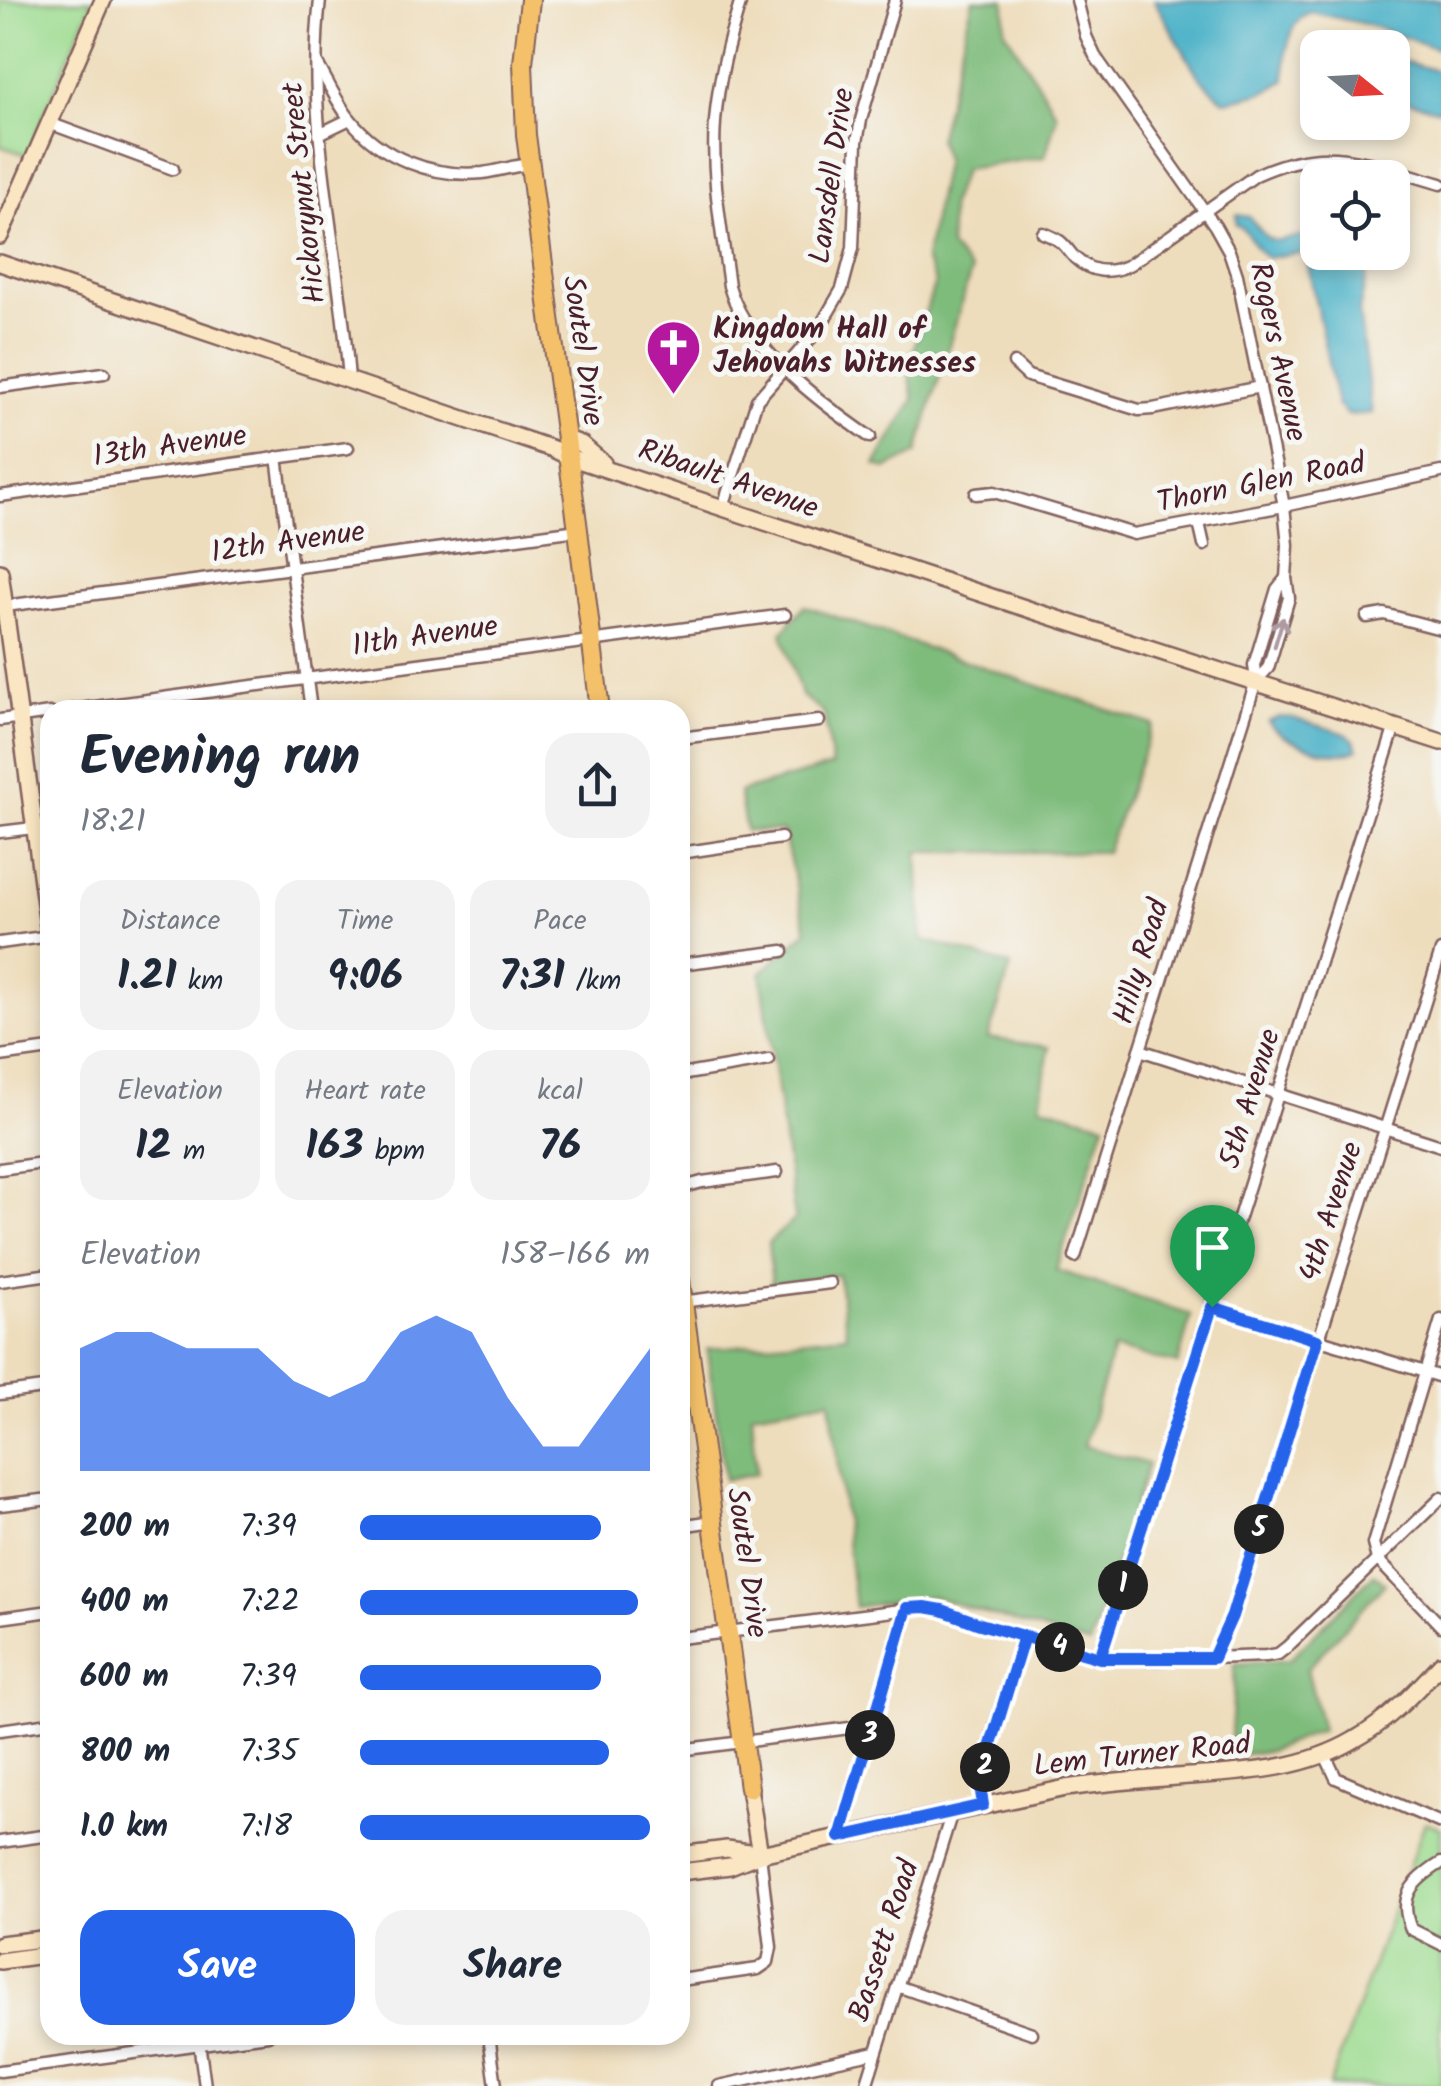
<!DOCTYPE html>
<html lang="en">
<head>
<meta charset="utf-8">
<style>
	body { margin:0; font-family:Kalam,sans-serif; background:#f2f2f3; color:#1f2937; height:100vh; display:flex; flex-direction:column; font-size:38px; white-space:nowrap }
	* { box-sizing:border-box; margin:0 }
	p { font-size:32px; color:#747a83 }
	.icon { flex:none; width:55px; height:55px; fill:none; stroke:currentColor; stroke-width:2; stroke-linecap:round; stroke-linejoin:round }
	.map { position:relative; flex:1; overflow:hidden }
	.side { position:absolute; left:40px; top:700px; width:650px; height:1345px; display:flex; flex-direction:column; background:#fff; border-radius:30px; box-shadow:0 5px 15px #0003 }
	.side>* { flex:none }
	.needle { width:65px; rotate:108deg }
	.buttons { position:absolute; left:1300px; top:30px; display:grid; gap:20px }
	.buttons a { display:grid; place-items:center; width:110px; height:110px; border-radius:20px; background:#fff; box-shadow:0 5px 15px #0003; font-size:50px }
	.pin { position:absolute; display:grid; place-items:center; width:85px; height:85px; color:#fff; margin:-102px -42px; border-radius:50% 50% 50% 0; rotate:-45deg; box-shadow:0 0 10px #0007 }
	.pin .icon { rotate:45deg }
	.km { position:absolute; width:50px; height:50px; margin:-25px; border-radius:50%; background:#222; color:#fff; font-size:28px; line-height:50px; text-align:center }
	.round { display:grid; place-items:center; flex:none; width:105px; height:105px; border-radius:30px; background:#f2f2f3 }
	.overview { display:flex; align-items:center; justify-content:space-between; height:170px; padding:0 40px }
	h1 { font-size:55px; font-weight:600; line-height:75px }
	.stats { display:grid; grid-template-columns:repeat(3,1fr); gap:15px; height:170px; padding:10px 40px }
	.stats div { display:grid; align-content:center; border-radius:25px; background:#f2f2f3; text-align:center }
	.stats b { font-size:42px; font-weight:600 }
	.stats small { font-size:28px; font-weight:400 }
	.stats p { font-size:28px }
	.chart { height:280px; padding:20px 40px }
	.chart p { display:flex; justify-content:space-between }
	.chart svg { width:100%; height:180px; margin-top:10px; fill:#2563eb; opacity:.7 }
	.action { display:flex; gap:20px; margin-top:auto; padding:20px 40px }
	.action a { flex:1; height:115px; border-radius:30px; background:#2563eb; color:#fff; font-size:40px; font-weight:600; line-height:115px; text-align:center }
	.action a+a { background:#f2f2f3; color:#1f2937 }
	ul { padding:0 40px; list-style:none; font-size:32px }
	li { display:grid; grid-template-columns:160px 120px 1fr; align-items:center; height:75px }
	li i { height:25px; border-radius:12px; background:#2563eb }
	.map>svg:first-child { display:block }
	.green { fill:#9edc91; stroke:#747e5e; stroke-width:2.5 }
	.forest { fill:#7ebc7b; stroke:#646e53; stroke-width:2.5 }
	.water { fill:#48b1c7; stroke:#496879; stroke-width:2.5 }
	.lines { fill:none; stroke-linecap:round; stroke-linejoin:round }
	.street-casing { stroke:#83625e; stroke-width:15 }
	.secondary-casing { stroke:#83625e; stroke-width:20 }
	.primary-casing { stroke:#83625e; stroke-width:22 }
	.street { stroke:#fff; stroke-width:10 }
	.secondary { stroke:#fbe6c3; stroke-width:15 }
	.primary { stroke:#f4c16a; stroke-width:18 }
	.oneway { stroke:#ae9aa0 }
	.route-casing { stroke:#fff; stroke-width:20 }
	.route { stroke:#2563eb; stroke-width:12 }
	.labels { text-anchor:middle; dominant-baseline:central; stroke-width:10; stroke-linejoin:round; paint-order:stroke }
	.street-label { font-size:30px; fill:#4a1f2b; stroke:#f6f6f2 }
	.poi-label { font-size:30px; font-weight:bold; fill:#4a1f2b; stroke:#f6f6f2; text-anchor:start }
</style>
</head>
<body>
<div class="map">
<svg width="1441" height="2086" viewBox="0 0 1441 2086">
	<rect width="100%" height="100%" fill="#f6f6f2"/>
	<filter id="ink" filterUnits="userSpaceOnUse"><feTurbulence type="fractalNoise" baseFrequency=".01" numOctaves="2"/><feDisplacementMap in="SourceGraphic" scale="20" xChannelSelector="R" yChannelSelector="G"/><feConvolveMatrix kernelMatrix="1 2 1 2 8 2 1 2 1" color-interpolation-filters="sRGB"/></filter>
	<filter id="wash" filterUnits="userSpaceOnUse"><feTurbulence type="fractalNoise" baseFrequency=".0048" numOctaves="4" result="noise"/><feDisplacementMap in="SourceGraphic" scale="40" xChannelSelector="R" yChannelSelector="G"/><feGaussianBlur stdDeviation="2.25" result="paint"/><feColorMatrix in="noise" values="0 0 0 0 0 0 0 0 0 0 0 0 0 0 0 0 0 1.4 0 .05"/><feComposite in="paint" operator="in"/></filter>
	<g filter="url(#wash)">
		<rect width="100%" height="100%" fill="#eeddbc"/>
		<g class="green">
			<path d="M0,0H93L27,155L0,146Z"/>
			<path d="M1425,1822L1441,1828V2086H1329Z"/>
		</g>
		<g class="forest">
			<path d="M973,0H1005V30L1057,115L1045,157L964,169L950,205V247L971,271L917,453L886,469L875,465L914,400L908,367L935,282L925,259L945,159L938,140Z"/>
			<path d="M804,606L1153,725L1106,852H918L922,939L1011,966L988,1038L1049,1047L1040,1105L1105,1123L1056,1270L1191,1315L1178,1364L1113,1349L1084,1446L1148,1464L1090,1645L931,1596L855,1607L830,1400L752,1413L756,1474L725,1480L707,1349L847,1335L838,1275L772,1285L768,1243L795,1219L761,973L807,931L783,831H746L739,792L832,766L824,713L801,695L782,633Z"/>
			<path d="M1374,1574L1385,1583L1307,1669L1322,1730L1269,1751L1230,1756L1235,1664L1289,1660Z"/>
		</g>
		<g class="water">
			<path d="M1154,0H1441V50L1369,25L1311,12L1302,16L1294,26L1286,52L1285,79C1270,94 1245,97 1224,101L1198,76Z"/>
			<path d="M1392,58L1441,72V110L1393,98Z"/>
			<path d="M1236,215L1249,217L1267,238L1276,241L1317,234L1318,252L1367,254L1366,279L1359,311L1372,413L1347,415L1337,405L1306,256L1299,253L1267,258C1253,250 1251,231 1236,224Z"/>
			<path d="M1279,717L1293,718L1347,734L1354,740L1358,749C1338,762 1281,741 1268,722Z"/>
		</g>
	</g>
	<g filter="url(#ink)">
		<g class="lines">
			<defs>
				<g id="street">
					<path d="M320,0C305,128 340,253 349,380"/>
					<path d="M741,0C729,40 718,80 715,122C711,177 722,232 729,286C747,348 818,401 870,437"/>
					<path d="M1077,0L1086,36L1095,56L1215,226L1229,251L1237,275L1284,506L1288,545L1286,578L1289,598L1268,668L1256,681"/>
					<path d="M318,65C328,82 337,103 350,119C381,158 433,178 483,173C498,171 513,166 529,164"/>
					<path d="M49,123L173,169"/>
					<path d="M319,134L350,119"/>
					<path d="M1043,233C1048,235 1053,237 1058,240C1065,244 1069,252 1075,258C1091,273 1110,274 1129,265L1256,175C1329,141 1369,164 1441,184"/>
					<path d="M1014,363L1028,376L1139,410L1153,409L1260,387"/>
					<path d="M0,387L104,373"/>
					<path d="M277,457L311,710"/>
					<path d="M976,494L994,492L1134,534L1284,506L1441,472"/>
					<path d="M0,496L348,448"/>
					<path d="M723,507L757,400L818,330L842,289L853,248L857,142L861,120L895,0"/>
					<path d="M1199,523L1204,545"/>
					<path d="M5,606L578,530"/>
					<path d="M1367,617L1384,614L1441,629"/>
					<path d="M72,710L785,615"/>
					<path d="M0,720L50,713"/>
					<path d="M680,738L819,721"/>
					<path d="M0,832L50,826"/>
					<path d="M680,853L781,838"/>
					<path d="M0,943L50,936"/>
					<path d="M680,964L783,951"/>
					<path d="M1140,1050L1441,1146"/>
					<path d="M0,1056L50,1049"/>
					<path d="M680,1075L769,1060"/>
					<path d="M0,1169L50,1162"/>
					<path d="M680,1188L702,1182L777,1172"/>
					<path d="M1075,1257L1256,681L1254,665L1277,589L1286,578"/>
					<path d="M0,1281L50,1274"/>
					<path d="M681,1302L830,1283"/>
					<path d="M1212,1307L1441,1377"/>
					<path d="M1441,1320L1373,1544L1377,1559L1441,1626"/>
					<path d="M0,1394L50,1387"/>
					<path d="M0,1505L50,1499"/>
					<path d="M680,1526L713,1521"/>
					<path d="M0,1618L50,1611"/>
					<path d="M680,1638L925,1607L942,1609L980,1623L1099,1658L1156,1660L1266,1656L1278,1654L1287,1647L1441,1498"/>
					<path d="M1099,1658L1395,726"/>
					<path d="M1213,1658L1232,1616L1441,951"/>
					<path d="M0,1730L50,1723"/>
					<path d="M680,1750L873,1725"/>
					<path d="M1325,1755L1336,1778L1441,1823"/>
					<path d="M983,1805C977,1762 1010,1680 1024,1637"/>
					<path d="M839,1837L907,1608"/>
					<path d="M0,1842L50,1835"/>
					<path d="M1441,1863C1414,1880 1397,1895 1411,1929L1441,1944"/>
					<path d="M680,1980L758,1969L768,1962L771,1947L760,1854"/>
					<path d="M897,1986L1032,2033"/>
					<path d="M198,2035L205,2086"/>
					<path d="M489,2035L496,2086"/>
					<path d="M0,2071L268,2035"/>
					<path d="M719,2086L876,2052"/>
					<path d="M866,2086L952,1812"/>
				</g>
				<g id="secondary">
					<path d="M0,236L103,0"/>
					<path d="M0,263L553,449L569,457L1037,612L1441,742"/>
					<path d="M567,439L581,444L603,463"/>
					<path d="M0,572L50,941"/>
					<path d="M749,1788L760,1854"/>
					<path d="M680,1855L727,1849L756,1853"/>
					<path d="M680,1872L730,1866L760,1854L1066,1788C1107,1782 1148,1779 1189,1776C1246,1772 1303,1770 1354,1740C1388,1721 1415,1692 1441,1664"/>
					<path d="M0,1944L50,1938"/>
					<path d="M0,1961L50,1954"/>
				</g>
				<g id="primary">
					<path d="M530,0L523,63L526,135L578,530L600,710"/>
					<path d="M680,1280L749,1788"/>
				</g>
			</defs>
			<use href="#street" class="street-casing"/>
			<use href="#secondary" class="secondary-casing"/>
			<use href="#primary" class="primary-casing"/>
			<use href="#street" class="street"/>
			<use href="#secondary" class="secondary"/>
			<use href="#primary" class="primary"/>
		</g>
		<defs><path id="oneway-shaft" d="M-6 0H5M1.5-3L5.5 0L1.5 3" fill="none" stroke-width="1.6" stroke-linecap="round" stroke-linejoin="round" transform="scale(2.5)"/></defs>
		<use class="oneway" href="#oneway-shaft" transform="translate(1279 632) rotate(-73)"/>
	</g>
	<g class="lines" filter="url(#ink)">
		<defs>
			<path id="route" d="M1212,1307L1100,1658L1024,1636L990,1748L980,1785L983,1805L840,1837L907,1608L925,1607L942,1610L980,1624L1100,1658H1213L1232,1616L1317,1340L1212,1307"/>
		</defs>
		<use href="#route" class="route-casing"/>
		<use href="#route" class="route"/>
	</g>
	<defs>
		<symbol id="church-pin" viewBox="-11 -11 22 30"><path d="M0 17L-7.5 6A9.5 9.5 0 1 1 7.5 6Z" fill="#b5179e" stroke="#f6f6f2"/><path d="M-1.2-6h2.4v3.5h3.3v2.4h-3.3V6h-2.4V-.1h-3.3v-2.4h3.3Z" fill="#fff"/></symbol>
	</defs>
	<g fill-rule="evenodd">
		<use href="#church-pin" x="642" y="316" width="63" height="86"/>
	</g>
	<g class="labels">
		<g class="street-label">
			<text transform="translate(833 176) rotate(-82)">Lansdell Drive</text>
			<text transform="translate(305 193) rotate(-96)">Hickorynut Street</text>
			<text transform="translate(582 351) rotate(82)">Soutel Drive</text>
			<text transform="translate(1277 352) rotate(78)">Rogers Avenue</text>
			<text transform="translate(170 447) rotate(-8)">13th Avenue</text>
			<text transform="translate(728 480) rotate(19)">Ribault Avenue</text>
			<text transform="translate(1261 484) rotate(-11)">Thorn Glen Road</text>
			<text transform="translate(288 543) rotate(-8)">12th Avenue</text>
			<text transform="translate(425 637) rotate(-8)">11th Avenue</text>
			<text transform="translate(1142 962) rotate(-73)">Hilly Road</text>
			<text transform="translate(1251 1099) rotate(-73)">5th Avenue</text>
			<text transform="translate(1332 1212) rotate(-72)">4th Avenue</text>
			<text transform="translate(746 1563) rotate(82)">Soutel Drive</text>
			<text transform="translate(1142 1756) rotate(-6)">Lem Turner Road</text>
			<text transform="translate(885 1941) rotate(-72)">Bassett Road</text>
		</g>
		<g class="poi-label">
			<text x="713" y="330">Kingdom Hall of<tspan x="713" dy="34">Jehovahs Witnesses</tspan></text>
		</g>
	</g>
</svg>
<div class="buttons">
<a><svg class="needle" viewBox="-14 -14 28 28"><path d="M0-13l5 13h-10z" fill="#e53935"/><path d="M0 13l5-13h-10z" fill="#747a83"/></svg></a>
<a><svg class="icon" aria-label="locate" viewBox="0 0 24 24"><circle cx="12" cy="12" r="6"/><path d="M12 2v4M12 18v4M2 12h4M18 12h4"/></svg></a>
</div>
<div class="pin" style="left:1212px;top:1307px;background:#1e9e55"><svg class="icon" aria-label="arrive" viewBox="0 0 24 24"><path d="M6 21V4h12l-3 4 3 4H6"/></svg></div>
<b class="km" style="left:1123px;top:1585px">1</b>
<b class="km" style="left:985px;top:1767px">2</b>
<b class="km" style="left:870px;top:1735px">3</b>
<b class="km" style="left:1060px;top:1647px">4</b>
<b class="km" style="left:1259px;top:1529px">5</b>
<section class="side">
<div class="overview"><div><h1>Evening run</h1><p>18:21</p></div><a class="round"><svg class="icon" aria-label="share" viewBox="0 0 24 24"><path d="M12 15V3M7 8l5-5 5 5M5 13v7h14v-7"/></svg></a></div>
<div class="stats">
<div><p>Distance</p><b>1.21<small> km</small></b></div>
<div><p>Time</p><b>9:06</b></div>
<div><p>Pace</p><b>7:31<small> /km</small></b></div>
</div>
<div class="stats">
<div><p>Elevation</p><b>12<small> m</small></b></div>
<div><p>Heart rate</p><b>163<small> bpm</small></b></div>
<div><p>kcal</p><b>76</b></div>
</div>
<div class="chart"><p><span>Elevation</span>158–166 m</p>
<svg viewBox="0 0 160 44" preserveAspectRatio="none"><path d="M0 44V14L10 10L20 10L30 14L40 14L50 14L60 22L70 26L80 22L90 10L100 6L110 10L120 26L130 38L140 38L150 26L160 14V44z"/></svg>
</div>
<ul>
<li><b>200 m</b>7:39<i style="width:83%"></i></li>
<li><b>400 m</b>7:22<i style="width:96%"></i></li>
<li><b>600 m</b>7:39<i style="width:83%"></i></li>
<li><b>800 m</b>7:35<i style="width:86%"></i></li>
<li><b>1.0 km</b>7:18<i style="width:100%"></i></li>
</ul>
<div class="action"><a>Save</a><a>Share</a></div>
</section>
</div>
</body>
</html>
